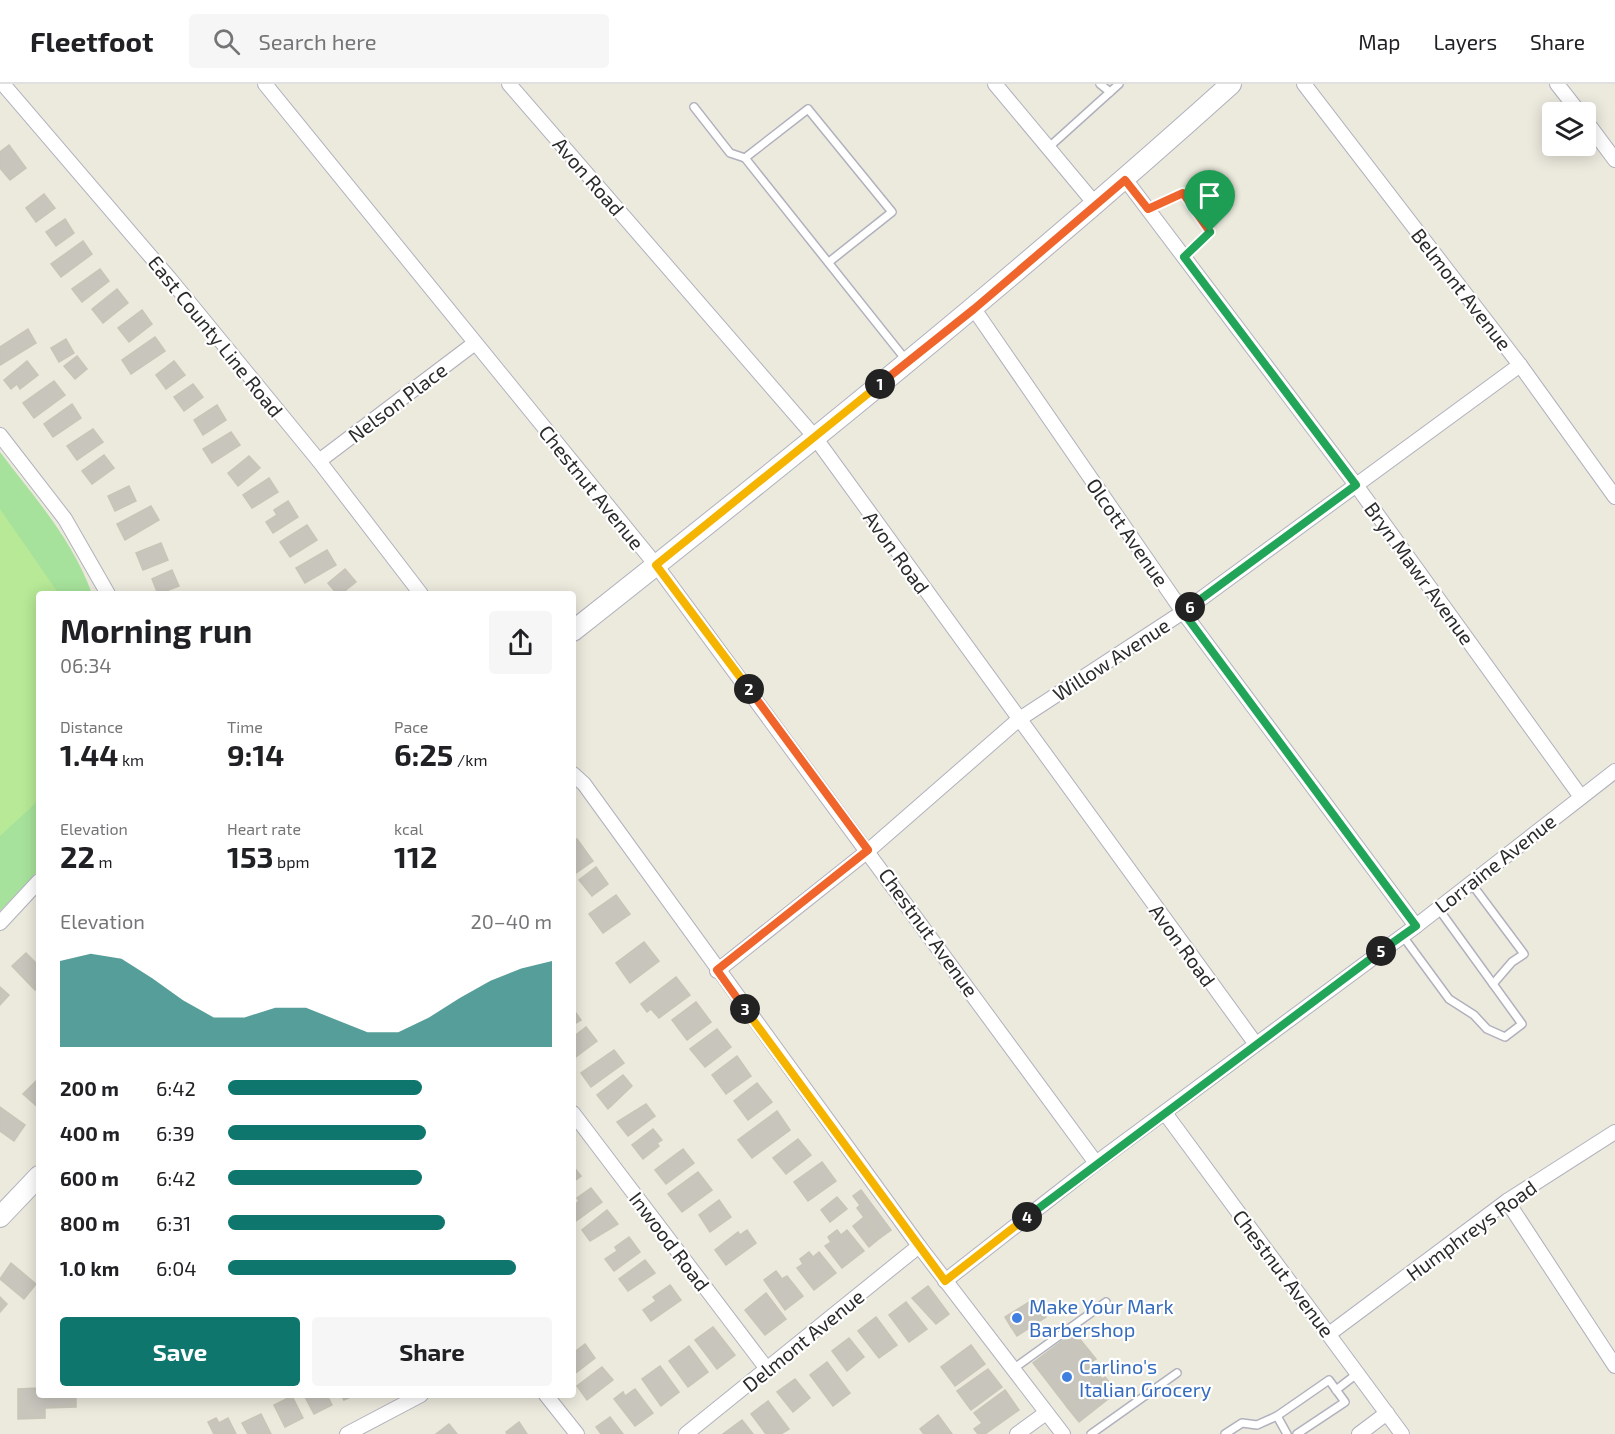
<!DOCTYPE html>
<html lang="en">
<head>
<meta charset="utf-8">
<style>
	body { margin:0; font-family:"Exo 2",sans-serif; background:#f6f6f6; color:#202124; height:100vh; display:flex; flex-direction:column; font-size:22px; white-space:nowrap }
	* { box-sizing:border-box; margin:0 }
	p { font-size:20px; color:#757577 }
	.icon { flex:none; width:33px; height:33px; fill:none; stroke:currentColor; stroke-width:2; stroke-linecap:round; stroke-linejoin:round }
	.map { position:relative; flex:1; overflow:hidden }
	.side { position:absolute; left:36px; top:507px; width:540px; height:807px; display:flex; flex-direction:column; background:#fff; border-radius:6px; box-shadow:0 3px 15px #0003 }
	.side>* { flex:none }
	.controls { position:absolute; left:1542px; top:18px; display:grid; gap:12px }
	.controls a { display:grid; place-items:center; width:54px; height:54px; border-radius:6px; background:#fff; box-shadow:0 3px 15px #0003; font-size:30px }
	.pin { position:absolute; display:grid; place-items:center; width:51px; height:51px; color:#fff; margin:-62px -26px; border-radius:50% 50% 50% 0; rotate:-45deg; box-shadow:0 0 6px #0007 }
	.pin .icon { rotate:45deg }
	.km { position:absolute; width:30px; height:30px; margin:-15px; border-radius:50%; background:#222; color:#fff; font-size:16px; line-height:30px; text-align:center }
	.round { display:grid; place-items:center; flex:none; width:63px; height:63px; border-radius:6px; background:#f6f6f6 }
	.headline { display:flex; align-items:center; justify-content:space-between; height:102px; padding:0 24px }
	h1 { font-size:33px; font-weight:700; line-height:45px }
	.stats { display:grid; grid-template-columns:repeat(3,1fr); gap:9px; height:102px; padding:6px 24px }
	.stats div { display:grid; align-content:center }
	.stats b { font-size:30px; font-weight:700 }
	.stats small { font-size:16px; font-weight:400 }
	.stats p { font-size:16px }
	.chart { height:168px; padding:12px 24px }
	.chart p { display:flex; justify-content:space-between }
	.chart svg { width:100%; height:108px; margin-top:6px; fill:#0f766e; opacity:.7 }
	.cta { display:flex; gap:12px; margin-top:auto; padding:12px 24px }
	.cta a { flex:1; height:69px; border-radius:6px; background:#0f766e; color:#fff; font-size:24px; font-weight:700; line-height:69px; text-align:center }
	.cta a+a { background:#f6f6f6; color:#202124 }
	ul { padding:0 24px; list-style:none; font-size:20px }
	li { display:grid; grid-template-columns:96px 72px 1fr; align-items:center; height:45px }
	li i { height:15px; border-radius:8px; background:#0f766e }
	header { display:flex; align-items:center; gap:36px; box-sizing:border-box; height:84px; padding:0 30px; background:#fff; border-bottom:2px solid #e0e0e0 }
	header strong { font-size:28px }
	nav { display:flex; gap:33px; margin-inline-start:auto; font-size:21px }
	.search { width:420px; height:54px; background:#f6f6f6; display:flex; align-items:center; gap:15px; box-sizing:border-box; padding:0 21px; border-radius:6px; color:#757577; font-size:22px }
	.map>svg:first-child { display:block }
	.green { fill:#a6e29b }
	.pitch { fill:#b7e997 }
	.building { fill:#c8c5bd; stroke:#c8c5b7; stroke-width:1.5 }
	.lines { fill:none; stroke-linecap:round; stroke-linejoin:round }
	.service-casing { stroke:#b1b1be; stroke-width:10 }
	.minor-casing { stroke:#b1b1be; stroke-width:16 }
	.secondary-casing { stroke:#b1b1be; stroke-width:22 }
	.service { stroke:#fff; stroke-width:7 }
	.minor { stroke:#fff; stroke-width:14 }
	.secondary { stroke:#fff; stroke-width:20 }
	.split-1-casing { stroke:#fff; stroke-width:12 }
	.split-2-casing { stroke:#fff; stroke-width:12 }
	.split-3-casing { stroke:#fff; stroke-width:12 }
	.split-4-casing { stroke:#fff; stroke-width:12 }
	.split-5-casing { stroke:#fff; stroke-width:12 }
	.split-6-casing { stroke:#fff; stroke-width:12 }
	.split-7-casing { stroke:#fff; stroke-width:12 }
	.split-1 { stroke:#f0652b; stroke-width:8 }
	.split-2 { stroke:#f5b400; stroke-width:8 }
	.split-3 { stroke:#f0652b; stroke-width:8 }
	.split-4 { stroke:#f5b400; stroke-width:8 }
	.split-5 { stroke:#22a559; stroke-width:8 }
	.split-6 { stroke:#22a559; stroke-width:8 }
	.split-7 { stroke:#22a559; stroke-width:8 }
	.shop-dot { fill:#3f7fe0; stroke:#fff; stroke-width:2 }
	.labels { text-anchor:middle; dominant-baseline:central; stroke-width:4.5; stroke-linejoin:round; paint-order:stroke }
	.street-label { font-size:20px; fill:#2b2b2b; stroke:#fff }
	.shop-label { font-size:20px; fill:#366cbe; stroke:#fff; text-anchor:start }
</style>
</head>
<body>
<header>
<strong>Fleetfoot</strong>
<div class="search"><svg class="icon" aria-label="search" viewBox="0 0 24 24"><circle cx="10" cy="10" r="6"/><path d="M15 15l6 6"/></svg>Search here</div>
<nav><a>Map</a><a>Layers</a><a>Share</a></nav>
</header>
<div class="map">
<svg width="1615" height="1350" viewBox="0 0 1615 1350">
	<rect width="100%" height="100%" fill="#ece9dd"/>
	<path class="green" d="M0,368C34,413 73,456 92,510H39V786L0,827Z"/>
	<path class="pitch" d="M0,425L59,510H39V716L0,752Z"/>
	<g class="building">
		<path d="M9,61L26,84L10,96L0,84V68Z"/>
		<path d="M44,110L55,124L36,138L26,124Z"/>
		<path d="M65,135L74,149L56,162L46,148Z"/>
		<path d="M83,157L92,170L61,193L51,180Z"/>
		<path d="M100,185L109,197L82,218L72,205Z"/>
		<path d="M117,205L128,219L103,239L92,225Z"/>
		<path d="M142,226L152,240L129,258L118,244Z"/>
		<path d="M28,245L36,259L0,281V263Z"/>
		<path d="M155,253L165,267L131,290L122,276Z"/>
		<path d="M66,255L74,269L59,278L51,264Z"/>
		<path d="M77,272L87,285L75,295L64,282Z"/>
		<path d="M27,277L38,291L20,305L17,300L11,305L4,296Z"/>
		<path d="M174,277L185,291L166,305L156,291Z"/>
		<path d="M54,297L65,311L34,334L23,319Z"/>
		<path d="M193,300L203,313L184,327L174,313Z"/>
		<path d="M72,320L81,334L53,353L44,340Z"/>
		<path d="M217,321L226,336L203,351L194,336Z"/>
		<path d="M93,345L103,358L77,376L67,362Z"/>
		<path d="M231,348L240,361L212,379L203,365Z"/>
		<path d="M104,371L114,384L92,400L82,387Z"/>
		<path d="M249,372L260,384L238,402L228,389Z"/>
		<path d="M269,394L278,408L252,424L243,411Z"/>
		<path d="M129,402L136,417L115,427L108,412Z"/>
		<path d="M288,417L298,433L273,449L266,438L277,431L274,426Z"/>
		<path d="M151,422L159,436L125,456L117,440Z"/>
		<path d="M307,441L317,456L290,473L280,458Z"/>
		<path d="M161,459L168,476L143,486L136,469Z"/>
		<path d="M327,466L336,481L305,499L296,484Z"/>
		<path d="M345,485L356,498L341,510H337L328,499Z"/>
		<path d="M172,486L179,502L158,510L152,495Z"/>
		<path d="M577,755L593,777L573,791V759Z"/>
		<path d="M596,783L608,800L592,812L579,796Z"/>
		<path d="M616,811L630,830L603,849L589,830Z"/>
		<path d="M644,858L659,877L630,899L616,879Z"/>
		<path d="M26,869L39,882V903L35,906L12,882Z"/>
		<path d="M676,893L690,911L659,934L651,925L647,928L641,920Z"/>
		<path d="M0,903L9,911L0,921Z"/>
		<path d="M696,918L711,938L687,956L672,936Z"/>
		<path d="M573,925L581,936L573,941Z"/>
		<path d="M586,943L597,957L573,975V953Z"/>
		<path d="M717,945L731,963L705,983L690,965Z"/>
		<path d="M614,966L624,979L591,1003L581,989Z"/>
		<path d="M737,972L751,992L726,1010L712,991Z"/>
		<path d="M623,991L632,1002L608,1025L597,1011Z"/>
		<path d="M36,997L39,1000V1024L23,1010Z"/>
		<path d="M757,999L772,1018L748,1036L734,1017Z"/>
		<path d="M646,1020L655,1032L628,1052L617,1038Z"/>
		<path d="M0,1023L25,1041L14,1057L0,1047Z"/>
		<path d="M777,1027L790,1046L752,1074L738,1056Z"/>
		<path d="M653,1045L662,1056L657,1059L659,1062L643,1075L632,1061Z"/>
		<path d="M798,1055L811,1071L786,1090L773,1074Z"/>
		<path d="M683,1065L694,1079L666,1100L655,1086Z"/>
		<path d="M822,1078L836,1097L808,1117L794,1098Z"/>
		<path d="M573,1082L581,1092L573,1098Z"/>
		<path d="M698,1088L712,1106L682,1128L668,1110Z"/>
		<path d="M591,1104L602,1118L576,1137L573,1133V1122L579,1117L577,1114Z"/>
		<path d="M861,1106L891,1146L880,1154L857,1124L860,1121L853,1112Z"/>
		<path d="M837,1113L847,1125L830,1138L821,1126Z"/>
		<path d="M719,1116L731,1133L710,1148L699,1131Z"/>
		<path d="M607,1126L618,1140L590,1157L582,1146Z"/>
		<path d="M864,1133L880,1154L869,1163L853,1142Z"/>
		<path d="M747,1146L756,1159L726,1181L715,1166L738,1148L740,1151Z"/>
		<path d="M837,1146L841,1151L847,1146L864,1167L842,1184L825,1162L831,1158L828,1153Z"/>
		<path d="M629,1153L640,1168L614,1187L605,1175L617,1167L615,1163Z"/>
		<path d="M809,1168L813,1173L819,1168L836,1189L814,1206L797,1184L803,1180L800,1175Z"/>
		<path d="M645,1176L655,1189L628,1207L619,1195Z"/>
		<path d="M11,1179L36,1200L24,1215L0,1195Z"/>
		<path d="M776,1187L782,1195L787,1192L803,1212L785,1226L764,1196Z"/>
		<path d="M670,1201L681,1216L651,1237L643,1226L656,1217L653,1213Z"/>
		<path d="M928,1202L949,1230L936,1240L912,1214Z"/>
		<path d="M766,1209L786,1235L765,1251L745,1226Z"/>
		<path d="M0,1213L7,1220L0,1228Z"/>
		<path d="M1034,1215L1040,1224L1011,1243L1005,1233Z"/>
		<path d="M906,1218L927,1245L909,1258L889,1231Z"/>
		<path d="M1040,1224L1046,1233L1017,1252L1011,1243Z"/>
		<path d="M876,1233L897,1261L879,1274L858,1247Z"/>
		<path d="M713,1243L735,1271L717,1285L695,1256Z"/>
		<path d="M1074,1248L1096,1275L1089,1279L1102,1295L1067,1323L1033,1279Z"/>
		<path d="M849,1254L864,1273L847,1287L832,1267Z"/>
		<path d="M585,1260L595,1274L573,1291V1269Z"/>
		<path d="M971,1261L985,1280L955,1302L941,1283Z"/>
		<path d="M689,1262L708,1288L688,1303L669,1277Z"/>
		<path d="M827,1278L850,1309L833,1322L810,1291Z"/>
		<path d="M660,1282L679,1308L661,1322L642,1295Z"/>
		<path d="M602,1283L613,1296L587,1316L577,1302Z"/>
		<path d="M988,1285L1002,1303L971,1326L957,1307Z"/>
		<path d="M1105,1293L1117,1308L1079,1338L1067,1323Z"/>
		<path d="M795,1295L810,1314L793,1328L777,1308Z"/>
		<path d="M39,1300V1311H76V1323L45,1324V1334L18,1335V1305L39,1304Z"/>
		<path d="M635,1305L653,1329L635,1342L614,1315L623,1308L625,1312Z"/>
		<path d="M1005,1306L1019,1326L985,1350H978L974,1345L982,1339L974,1329Z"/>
		<path d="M304,1311H327L332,1321L314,1330Z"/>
		<path d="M341,1311H355L344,1316Z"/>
		<path d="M292,1312L303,1334L285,1343L274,1321Z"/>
		<path d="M768,1317L789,1345L781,1350H766L751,1330Z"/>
		<path d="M261,1330L271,1350H248L242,1339Z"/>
		<path d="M938,1331L952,1350H924L920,1345Z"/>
		<path d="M610,1333L623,1350H601L596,1343Z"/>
		<path d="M216,1334L219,1339L228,1334L236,1350H214L208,1338Z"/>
		<path d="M742,1336L753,1350H723Z"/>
		<path d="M519,1338L527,1350H507L506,1348Z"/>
		<path d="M449,1340L457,1350H436Z"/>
	</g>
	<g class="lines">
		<defs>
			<g id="service">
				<path d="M1100,0L1110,8"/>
				<path d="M694,23L730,69L745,74"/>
				<path d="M1048,64L1119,0"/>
				<path d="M1148,125L1183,109L1210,148L1184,173"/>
				<path d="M829,178L892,128L808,25L745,74L906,276"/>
				<path d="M1471,799L1524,870L1512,878L1493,900"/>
				<path d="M1402,851L1449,915L1474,931L1487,945L1505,953L1522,940L1438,824"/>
				<path d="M1013,1285L1106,1218"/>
				<path d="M1336,1306L1358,1289"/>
				<path d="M1277,1332L1329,1296L1345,1318L1297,1350"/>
				<path d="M1091,1350L1177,1289"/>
				<path d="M1225,1350L1242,1339L1257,1341L1277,1332L1287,1350"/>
			</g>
			<g id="minor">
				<path d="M3,0L170,195L319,377L421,510"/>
				<path d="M265,0L656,481L1096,1079"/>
				<path d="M509,0L814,352L1255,959"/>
				<path d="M995,0L1096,121"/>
				<path d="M1304,0L1520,281L1615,413"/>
				<path d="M1557,0L1579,28"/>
				<path d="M1586,37L1615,76"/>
				<path d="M1125,95L1356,401L1581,713"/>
				<path d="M974,225L1183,528L1416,842"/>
				<path d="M0,351L65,435L108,510"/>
				<path d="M319,377L475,259"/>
				<path d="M573,690L584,700L919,1162L1063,1350"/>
				<path d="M0,839L39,797"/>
				<path d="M717,887L869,766L1018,636L1183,528L1520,281"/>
				<path d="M573,1029L767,1285"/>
				<path d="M1165,1029L1402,1350"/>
				<path d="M1507,1117L1615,1282"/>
				<path d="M945,1197L1096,1079L1416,842L1615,687"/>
				<path d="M1329,1250L1507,1117L1615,1048"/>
				<path d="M546,1311L577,1350"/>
				<path d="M347,1350L421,1311"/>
				<path d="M686,1350L919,1162"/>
				<path d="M1017,1350L1046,1329"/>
				<path d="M1359,1350L1387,1329"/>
			</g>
			<g id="secondary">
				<path d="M573,547C797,370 1019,191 1231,0"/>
				<path d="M0,1133L39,1092"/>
			</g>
		</defs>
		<use href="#service" class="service-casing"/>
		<use href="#minor" class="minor-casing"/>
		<use href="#secondary" class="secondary-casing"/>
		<use href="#service" class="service"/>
		<use href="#minor" class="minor"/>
		<use href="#secondary" class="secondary"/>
	</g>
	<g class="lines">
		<defs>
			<path id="split-1" d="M880,300L974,225L1125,96L1148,125L1183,109L1210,148"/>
			<path id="split-2" d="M749,605L656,481L880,300"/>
			<path id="split-3" d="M745,925L717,886L868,766L749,605"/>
			<path id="split-4" d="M745,925L945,1197L1027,1133"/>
			<path id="split-5" d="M1027,1133L1381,867"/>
			<path id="split-6" d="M1190,523L1183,528L1416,842L1381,867"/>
			<path id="split-7" d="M1190,523L1356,401L1184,173L1210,148"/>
		</defs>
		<use href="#split-1" class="split-1-casing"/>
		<use href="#split-2" class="split-2-casing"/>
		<use href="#split-3" class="split-3-casing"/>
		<use href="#split-4" class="split-4-casing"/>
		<use href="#split-5" class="split-5-casing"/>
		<use href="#split-6" class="split-6-casing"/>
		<use href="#split-7" class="split-7-casing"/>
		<use href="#split-1" class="split-1"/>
		<use href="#split-2" class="split-2"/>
		<use href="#split-3" class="split-3"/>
		<use href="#split-4" class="split-4"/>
		<use href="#split-5" class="split-5"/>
		<use href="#split-6" class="split-6"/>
		<use href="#split-7" class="split-7"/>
	</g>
	<g class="shop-dot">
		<circle cx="1017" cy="1234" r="6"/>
		<circle cx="1067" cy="1293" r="6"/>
	</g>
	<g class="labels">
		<g class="street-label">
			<text transform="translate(589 92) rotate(49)">Avon Road</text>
			<text transform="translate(1462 205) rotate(52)">Belmont Avenue</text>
			<text transform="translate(216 252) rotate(51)">East County Line Road</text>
			<text transform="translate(397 318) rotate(-37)">Nelson Place</text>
			<text transform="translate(592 403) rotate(51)">Chestnut Avenue</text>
			<text transform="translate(1128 448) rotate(55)">Olcott Avenue</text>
			<text transform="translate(897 468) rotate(54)">Avon Road</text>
			<text transform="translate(1420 489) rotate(54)">Bryn Mawr Avenue</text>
			<text transform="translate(1111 575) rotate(-33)">Willow Avenue</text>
			<text transform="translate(1495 779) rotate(-38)">Lorraine Avenue</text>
			<text transform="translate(929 848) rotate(54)">Chestnut Avenue</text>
			<text transform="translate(1183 861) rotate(54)">Avon Road</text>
			<text transform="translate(1471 1146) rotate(-36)">Humphreys Road</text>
			<text transform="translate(670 1157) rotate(53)">Inwood Road</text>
			<text transform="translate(1284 1189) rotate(53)">Chestnut Avenue</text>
			<text transform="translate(803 1256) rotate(-39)">Delmont Avenue</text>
		</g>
		<g class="shop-label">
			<text x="1029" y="1222">Make Your Mark<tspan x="1029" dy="23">Barbershop</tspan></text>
			<text x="1079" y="1282">Carlino's<tspan x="1079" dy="23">Italian Grocery</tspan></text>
		</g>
	</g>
</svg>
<div class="controls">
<a><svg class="icon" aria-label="layers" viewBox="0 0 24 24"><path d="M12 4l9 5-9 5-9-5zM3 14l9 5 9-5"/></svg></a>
</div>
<div class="pin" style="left:1210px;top:148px;background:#1e9e55"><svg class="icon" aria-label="arrive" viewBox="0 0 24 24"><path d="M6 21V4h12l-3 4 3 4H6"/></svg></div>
<b class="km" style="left:880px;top:300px">1</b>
<b class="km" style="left:749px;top:605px">2</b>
<b class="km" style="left:745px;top:925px">3</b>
<b class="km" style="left:1027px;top:1133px">4</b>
<b class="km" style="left:1381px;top:867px">5</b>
<b class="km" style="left:1190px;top:523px">6</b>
<section class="side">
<div class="headline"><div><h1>Morning run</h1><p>06:34</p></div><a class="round"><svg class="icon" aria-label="share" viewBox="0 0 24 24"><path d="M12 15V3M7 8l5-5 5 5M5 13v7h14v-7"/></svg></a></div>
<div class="stats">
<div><p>Distance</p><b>1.44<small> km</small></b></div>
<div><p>Time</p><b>9:14</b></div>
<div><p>Pace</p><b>6:25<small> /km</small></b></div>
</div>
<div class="stats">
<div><p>Elevation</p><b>22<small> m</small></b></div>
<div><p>Heart rate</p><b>153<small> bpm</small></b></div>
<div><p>kcal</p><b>112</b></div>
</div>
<div class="chart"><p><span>Elevation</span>20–40 m</p>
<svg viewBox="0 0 160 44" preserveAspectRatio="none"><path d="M0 44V9L10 6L20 8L30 16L40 25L50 32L60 32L70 28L80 28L90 33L100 38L110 38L120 32L130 24L140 17L150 12L160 9V44z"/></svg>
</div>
<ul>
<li><b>200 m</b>6:42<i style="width:60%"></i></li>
<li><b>400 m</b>6:39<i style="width:61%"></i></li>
<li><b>600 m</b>6:42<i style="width:60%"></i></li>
<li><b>800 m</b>6:31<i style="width:67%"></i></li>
<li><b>1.0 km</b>6:04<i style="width:89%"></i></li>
</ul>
<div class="cta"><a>Save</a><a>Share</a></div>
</section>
</div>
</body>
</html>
